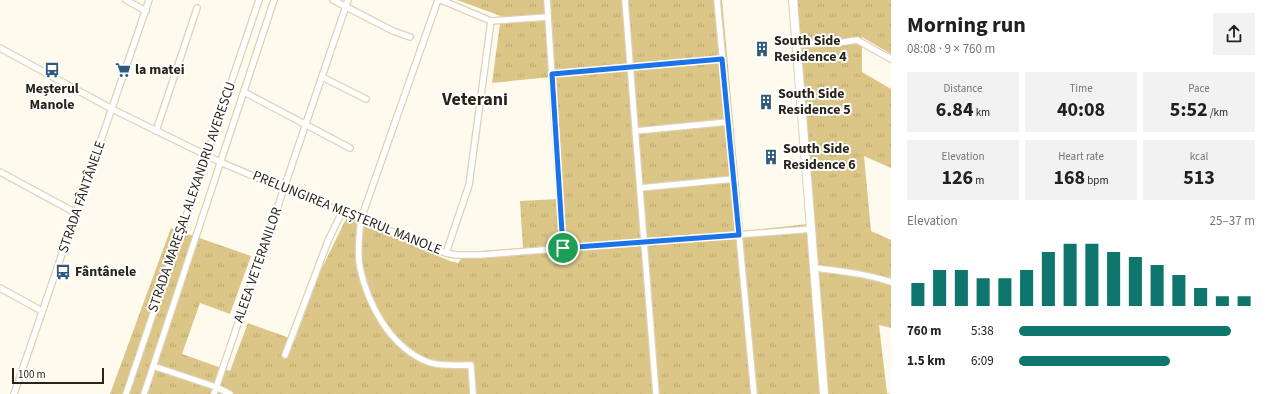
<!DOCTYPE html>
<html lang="en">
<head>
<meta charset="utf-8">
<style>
	body { margin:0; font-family:"Source Sans 3",sans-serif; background:#f2f2f2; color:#202124; height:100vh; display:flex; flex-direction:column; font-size:15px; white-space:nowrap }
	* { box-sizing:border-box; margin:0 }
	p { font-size:13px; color:#757577 }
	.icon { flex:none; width:22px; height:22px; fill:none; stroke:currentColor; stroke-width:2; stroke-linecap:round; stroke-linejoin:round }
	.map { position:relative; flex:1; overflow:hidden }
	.side { display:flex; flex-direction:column; background:#fff; width:380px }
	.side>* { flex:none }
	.scale { position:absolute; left:12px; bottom:10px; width:92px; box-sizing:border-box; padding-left:4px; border:2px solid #272419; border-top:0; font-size:11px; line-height:14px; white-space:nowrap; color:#272419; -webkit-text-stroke:3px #fff; paint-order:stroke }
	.pin { position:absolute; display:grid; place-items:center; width:34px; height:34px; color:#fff; margin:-17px; border:2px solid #fff; border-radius:50%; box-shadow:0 1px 4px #0007 }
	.round { display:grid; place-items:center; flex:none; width:42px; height:42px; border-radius:0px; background:#f2f2f2 }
	.head { display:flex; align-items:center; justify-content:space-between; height:68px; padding:0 16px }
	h1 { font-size:22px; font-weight:700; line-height:30px }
	.metrics { display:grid; grid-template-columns:repeat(3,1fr); gap:6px; height:68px; padding:4px 16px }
	.metrics div { display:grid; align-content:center; border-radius:0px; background:#f2f2f2; text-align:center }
	.metrics b { font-size:20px; font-weight:700 }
	.metrics small { font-size:11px; font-weight:400 }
	.metrics p { font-size:11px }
	.chart { height:112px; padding:8px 16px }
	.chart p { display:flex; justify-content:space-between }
	.chart svg { width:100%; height:72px; margin-top:4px; stroke:#0f766e; stroke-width:6 }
	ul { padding:0 16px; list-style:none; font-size:13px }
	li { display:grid; grid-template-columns:64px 48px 1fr; align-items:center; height:30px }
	li i { height:10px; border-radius:5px; background:#0f766e }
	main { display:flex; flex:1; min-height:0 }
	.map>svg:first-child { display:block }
	.grass { fill:url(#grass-tufts) }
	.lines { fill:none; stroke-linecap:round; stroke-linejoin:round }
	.street-casing { stroke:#dcd2b5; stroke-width:8 }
	.secondary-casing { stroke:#dcd2b5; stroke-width:10 }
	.street { stroke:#fff; stroke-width:5.5 }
	.secondary { stroke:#fff; stroke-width:8 }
	.route-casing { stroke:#fff; stroke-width:8 }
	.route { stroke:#1a73e8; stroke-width:5 }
	.labels { text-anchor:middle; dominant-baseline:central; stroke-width:4; stroke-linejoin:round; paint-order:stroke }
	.poi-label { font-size:14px; font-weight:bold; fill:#272419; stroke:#fff; text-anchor:start }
	.street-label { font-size:14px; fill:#272419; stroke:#fff }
	.district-label { font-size:18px; font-weight:bold; fill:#272419; stroke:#fff }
</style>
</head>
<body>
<main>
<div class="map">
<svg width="891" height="394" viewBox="0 0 891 394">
	<defs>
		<pattern id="grass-tufts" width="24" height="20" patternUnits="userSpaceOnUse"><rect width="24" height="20" fill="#dbc587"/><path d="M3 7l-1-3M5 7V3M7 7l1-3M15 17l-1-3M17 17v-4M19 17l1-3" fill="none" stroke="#bca974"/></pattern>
	</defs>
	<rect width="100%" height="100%" fill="#fefaee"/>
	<path class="grass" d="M457,0H722L743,231L807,224L789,0H891V54L862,37V72L891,89V168L864,156L871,231L891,240V328L879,325L887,393L891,394H110L171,228L251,256L230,314L200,303L182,354L230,371L248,323L295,340L320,272L347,217L450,261L458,263L466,252L523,248L520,201L558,199L551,77L492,83L501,16Z"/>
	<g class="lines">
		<defs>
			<g id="street">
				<path d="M126,0L146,11"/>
				<path d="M333,0L393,31L410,37"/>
				<path d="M438,0L361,219C359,235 357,253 360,268C368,304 388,343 423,360C438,367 455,365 471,365L473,394"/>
				<path d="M441,0L491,21L548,17"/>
				<path d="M547,0L563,248"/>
				<path d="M625,0L656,394"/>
				<path d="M717,0L754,394"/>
				<path d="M796,45L844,42L857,40L891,59"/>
				<path d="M0,48L112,109L220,162L284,189L446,253L456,255H480L812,229"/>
				<path d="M552,74L722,59"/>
				<path d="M322,77L366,99"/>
				<path d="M244,92L350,148"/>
				<path d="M156,131L197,8"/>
				<path d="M636,131L728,122"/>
				<path d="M0,172L76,213"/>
				<path d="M640,188L734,179"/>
				<path d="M446,253L469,185L491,21"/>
				<path d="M815,268C841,271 866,274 891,282"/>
				<path d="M0,288L42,311"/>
				<path d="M285,355L328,241L342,212"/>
				<path d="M153,366L216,387L230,394"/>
				<path d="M14,394L149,0"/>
				<path d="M126,394L259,0"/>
				<path d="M144,394L274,0"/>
				<path d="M214,394L348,0"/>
			</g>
			<path id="secondary" d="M793,0L824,394"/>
		</defs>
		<use href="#street" class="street-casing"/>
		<use href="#secondary" class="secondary-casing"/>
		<use href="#street" class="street"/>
		<use href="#secondary" class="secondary"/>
	</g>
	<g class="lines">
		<defs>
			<path id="route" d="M722,59L739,235L563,248L552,74Z"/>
		</defs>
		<use href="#route" class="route-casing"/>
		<use href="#route" class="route"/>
	</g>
	<defs>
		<symbol id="building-bare" viewBox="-9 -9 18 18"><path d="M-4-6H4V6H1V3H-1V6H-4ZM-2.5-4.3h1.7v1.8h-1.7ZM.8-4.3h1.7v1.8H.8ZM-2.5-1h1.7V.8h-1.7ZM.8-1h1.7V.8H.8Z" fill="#2e5b7b" stroke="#fff" stroke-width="2.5" paint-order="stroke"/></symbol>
		<symbol id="bus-bare" viewBox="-9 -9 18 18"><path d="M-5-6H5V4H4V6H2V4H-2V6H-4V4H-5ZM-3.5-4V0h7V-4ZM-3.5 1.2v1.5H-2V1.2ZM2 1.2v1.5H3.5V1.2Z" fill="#2e5b7b" stroke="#fff" stroke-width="2.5" paint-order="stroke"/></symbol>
		<symbol id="supermarket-bare" viewBox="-9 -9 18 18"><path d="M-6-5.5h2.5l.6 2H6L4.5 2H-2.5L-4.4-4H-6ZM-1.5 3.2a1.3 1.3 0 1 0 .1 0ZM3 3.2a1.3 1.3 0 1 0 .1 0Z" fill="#2e5b7b" stroke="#fff" stroke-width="2.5" paint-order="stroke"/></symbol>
	</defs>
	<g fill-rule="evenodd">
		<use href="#building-bare" x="751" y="38" width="22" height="22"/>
		<use href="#bus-bare" x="41" y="59" width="22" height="22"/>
		<use href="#supermarket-bare" x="112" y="59" width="22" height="22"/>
		<use href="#building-bare" x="755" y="91" width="22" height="22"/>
		<use href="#building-bare" x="760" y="146" width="22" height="22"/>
		<use href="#bus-bare" x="52" y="261" width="22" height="22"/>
	</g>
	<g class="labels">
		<g class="poi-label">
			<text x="774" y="41">South Side<tspan x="774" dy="16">Residence 4</tspan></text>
			<text x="135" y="70">la matei</text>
			<text x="52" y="89" text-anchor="middle">Meșterul<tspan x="52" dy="16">Manole</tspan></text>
			<text x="778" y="94">South Side<tspan x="778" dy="16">Residence 5</tspan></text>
			<text x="783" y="149">South Side<tspan x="783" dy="16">Residence 6</tspan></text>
			<text x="75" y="272">Fântânele</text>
		</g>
		<g class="street-label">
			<text transform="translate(82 197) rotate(-71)">STRADA FÂNTÂNELE</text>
			<text transform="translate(192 197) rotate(-71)">STRADA MAREȘAL ALEXANDRU AVERESCU</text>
			<text transform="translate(347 213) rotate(22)">PRELUNGIREA MEȘTERUL MANOLE</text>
			<text transform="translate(258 265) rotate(-71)">ALEEA VETERANILOR</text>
		</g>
		<g class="district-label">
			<text x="475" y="99">Veterani</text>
		</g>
	</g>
</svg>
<div class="scale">100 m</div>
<div class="pin" style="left:563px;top:248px;background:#1e9e55"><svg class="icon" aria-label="arrive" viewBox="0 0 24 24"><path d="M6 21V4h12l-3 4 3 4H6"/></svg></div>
</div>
<section class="side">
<div class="head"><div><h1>Morning run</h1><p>08:08 · 9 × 760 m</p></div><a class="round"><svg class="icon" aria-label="share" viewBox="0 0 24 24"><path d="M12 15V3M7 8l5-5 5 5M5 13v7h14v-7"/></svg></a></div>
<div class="metrics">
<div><p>Distance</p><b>6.84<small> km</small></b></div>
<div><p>Time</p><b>40:08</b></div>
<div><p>Pace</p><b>5:52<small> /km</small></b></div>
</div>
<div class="metrics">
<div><p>Elevation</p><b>126<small> m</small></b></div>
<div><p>Heart rate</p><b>168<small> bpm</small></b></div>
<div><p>kcal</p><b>513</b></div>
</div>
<div class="chart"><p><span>Elevation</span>25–37 m</p>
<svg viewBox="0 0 160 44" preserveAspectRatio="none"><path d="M5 44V30M15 44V22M25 44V22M35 44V27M45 44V27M55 44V22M65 44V11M75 44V6M85 44V6M95 44V11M105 44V14M115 44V19M125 44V25M135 44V33M145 44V38M155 44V38"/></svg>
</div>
<ul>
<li><b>760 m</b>5:38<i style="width:90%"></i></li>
<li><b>1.5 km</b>6:09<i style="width:64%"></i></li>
</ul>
</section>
</main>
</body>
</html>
